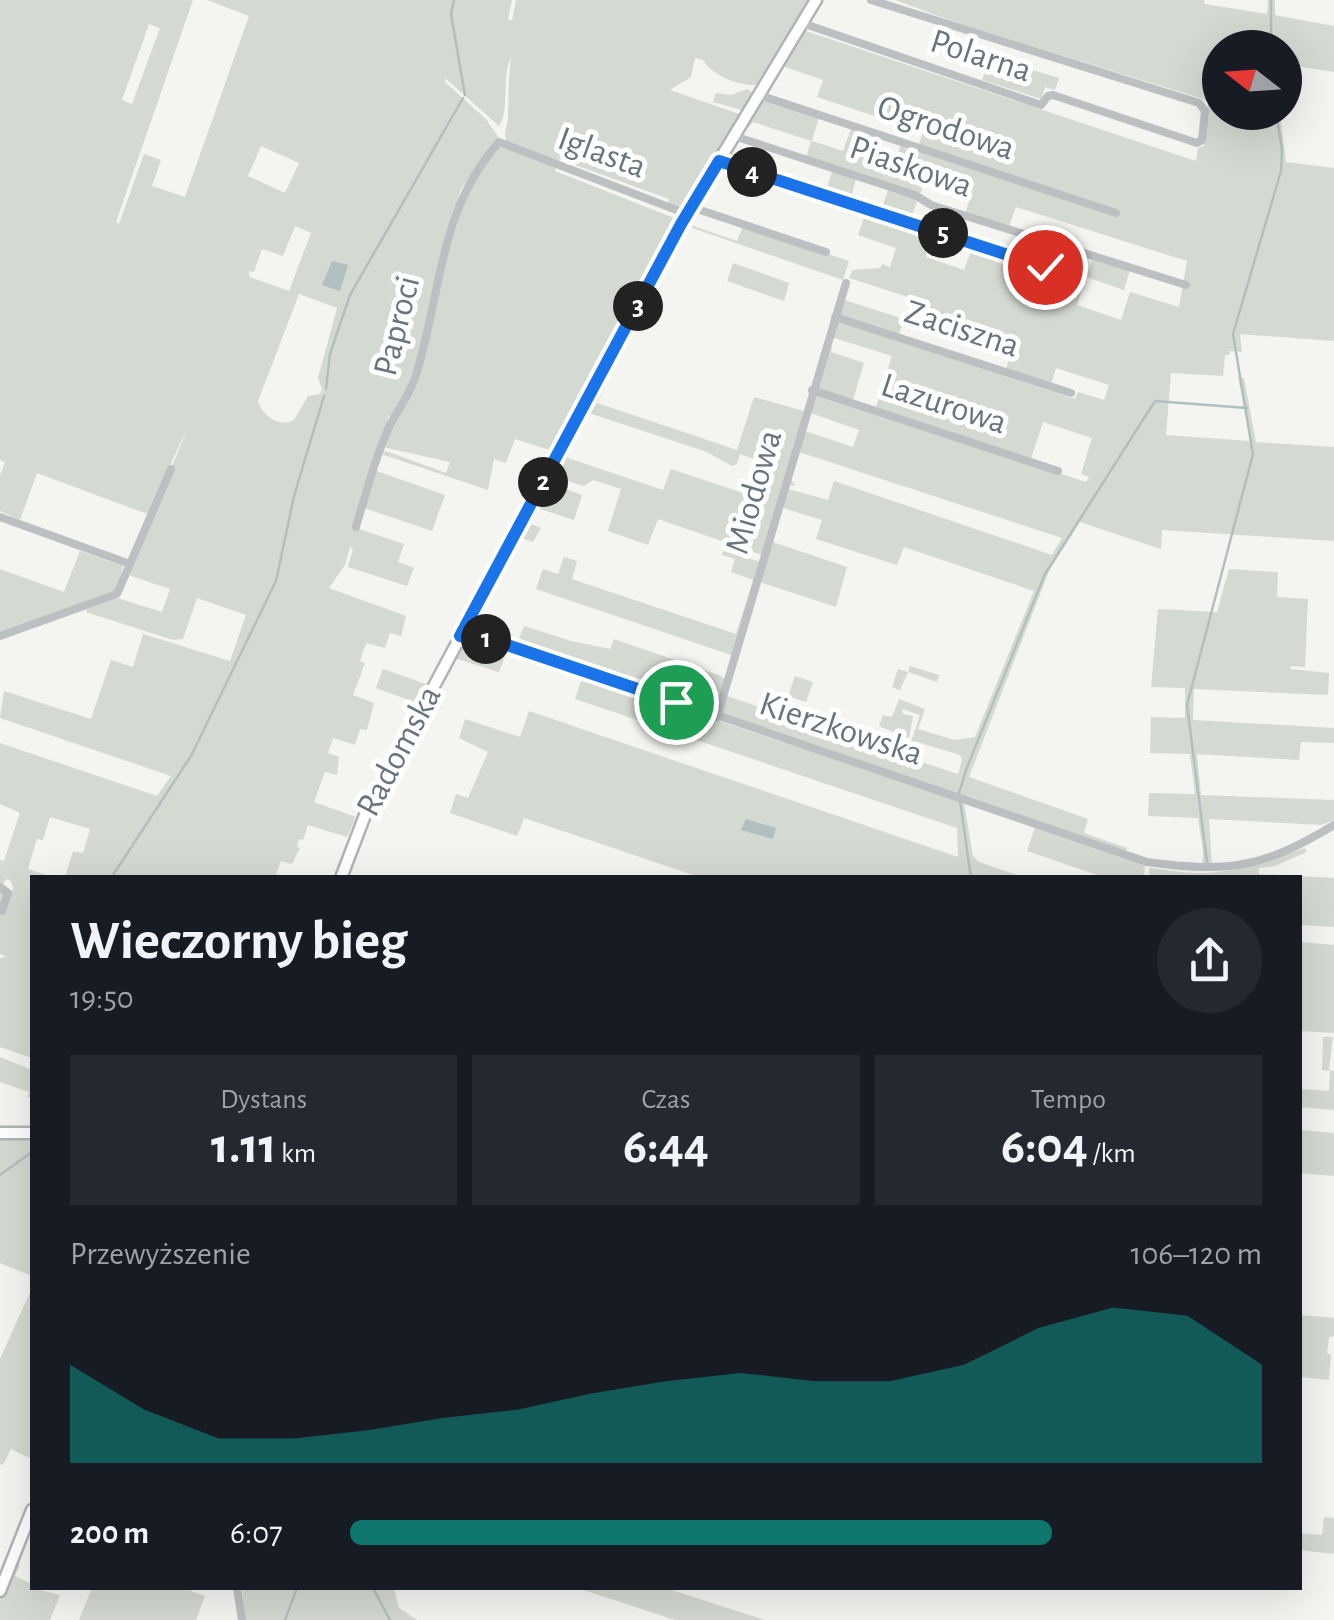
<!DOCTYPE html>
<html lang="pl">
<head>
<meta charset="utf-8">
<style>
	body { margin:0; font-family:"Alegreya Sans",sans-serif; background:#242831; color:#f1f3f6; height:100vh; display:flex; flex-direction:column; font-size:38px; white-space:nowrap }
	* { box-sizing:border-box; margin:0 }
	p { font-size:32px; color:#9ea1a6 }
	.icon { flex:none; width:55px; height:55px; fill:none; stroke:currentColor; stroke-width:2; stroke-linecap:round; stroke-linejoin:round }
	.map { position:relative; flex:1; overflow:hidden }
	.sheet { position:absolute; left:30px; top:875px; width:1272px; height:715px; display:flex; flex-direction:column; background:#171b24; border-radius:0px; box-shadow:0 10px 40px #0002 }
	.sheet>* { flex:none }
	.needle { width:65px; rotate:287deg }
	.tools { position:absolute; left:1202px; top:30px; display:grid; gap:20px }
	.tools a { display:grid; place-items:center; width:100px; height:100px; border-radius:50%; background:#171b24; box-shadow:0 10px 40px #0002; font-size:50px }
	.pin { position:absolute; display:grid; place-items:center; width:85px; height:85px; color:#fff; margin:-42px; border:5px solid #fff; border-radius:50%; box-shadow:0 2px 10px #0007 }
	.km { position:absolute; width:50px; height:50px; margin:-25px; border-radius:50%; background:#222; color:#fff; font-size:28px; line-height:50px; text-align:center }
	.round { display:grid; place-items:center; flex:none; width:105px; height:105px; border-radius:52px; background:#242831 }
	.head { display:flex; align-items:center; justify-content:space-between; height:170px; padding:0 40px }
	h1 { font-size:55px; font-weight:700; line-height:75px }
	.stats { display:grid; grid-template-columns:repeat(3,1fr); gap:15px; height:170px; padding:10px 40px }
	.stats div { display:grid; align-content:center; border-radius:0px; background:#242831; text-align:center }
	.stats b { font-size:50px; font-weight:700 }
	.stats small { font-size:28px; font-weight:400 }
	.stats p { font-size:28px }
	.chart { height:280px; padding:20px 40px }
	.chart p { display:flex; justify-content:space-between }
	.chart svg { width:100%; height:180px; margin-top:10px; fill:#0f766e; opacity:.7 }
	ul { padding:0 40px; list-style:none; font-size:32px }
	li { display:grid; grid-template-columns:160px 120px 1fr; align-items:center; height:75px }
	li i { height:25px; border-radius:12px; background:#0f766e }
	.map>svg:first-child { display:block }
	.green { fill:#d4d9d1; fill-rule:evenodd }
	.water { fill:#b2bfc1 }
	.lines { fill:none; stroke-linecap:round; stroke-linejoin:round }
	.stream { stroke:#b2bfc1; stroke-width:2.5 }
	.secondary-casing { stroke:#afb4b7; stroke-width:15 }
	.street { stroke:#bcc0c2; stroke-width:8 }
	.secondary { stroke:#fff; stroke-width:10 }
	.route-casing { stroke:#fff; stroke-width:20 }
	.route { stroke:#1a73e8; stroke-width:12 }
	.labels { text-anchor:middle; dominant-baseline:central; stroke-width:10; stroke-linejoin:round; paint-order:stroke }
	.street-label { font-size:35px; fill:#67757e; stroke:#fff }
</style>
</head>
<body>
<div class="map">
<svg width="1334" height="1620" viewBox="0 0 1334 1620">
	<rect width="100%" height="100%" fill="#f4f4f1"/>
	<g class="green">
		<path d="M0,0H193L116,222L119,224L144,154L161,160L152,186L185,197L249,16L207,0H512L508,19L512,21L516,0H808L756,85C738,86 712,75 703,60L695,58L691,77L670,90L739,114C724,140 698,197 678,208L668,204L669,199L559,159L557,163L507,143C503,133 507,128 508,118C509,97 508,78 511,57C501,78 510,111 499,126L445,78V82L486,119L499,138L461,189L438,266L425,327L462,199L470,182L500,147L556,167L555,171L674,218L556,452L515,439L506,463L494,459L488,490L381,454L386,451L446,473L450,462L387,448L384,445L392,416L387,417L390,421L371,469L445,495L432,531L364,508L359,529L404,544L398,562L414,568L407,586L348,567L353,549L350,547L345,565L329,588L406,616L401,636L390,633L385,648L366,643L360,661L365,663L353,695L374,703L367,730L360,729L355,745L333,738L328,753L339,757L337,775L325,772L314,802L356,817L347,837L308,825L303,840L299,839L297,847L300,848L292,864L281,861L276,874L284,877H65L73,851L83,853L90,829L50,817L43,840L37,839L28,869L52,877L32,878V1058L0,1047V958L6,957L0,954V890L4,892V913L13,889L11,881L6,879L3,885L0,884V860L4,861L20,813L0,804V743L157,796L171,776L0,718L4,691L91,719L111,660L133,667L143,634L230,661L246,615L197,598L183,639L173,640L86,612L87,609L117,598L162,612L170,589L131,576L129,573L188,427L147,514L37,473L20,520L0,511V475L5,462L0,460ZM149,24L160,28L132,104L122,100ZM261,146L299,163L285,193L248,176ZM295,226L311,233L289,291L250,277L248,271L254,272L262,249L283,256ZM299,294L337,308L318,378L322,389L320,394L308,396L294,420C280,428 262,416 258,401Z"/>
		<path d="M895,0H1204L1205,4L1267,14L1268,0H1275V15L1334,26V72L1285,64V48H1220V54L1211,53L1208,102L1220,105V112L1280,113L1286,162L1334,168V341L1240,334L1242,352L1230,351L1229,355H1225L1223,376L1171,373L1166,435L1250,441L1238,377L1244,378L1256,442L1334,447V541L1162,530L1161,549L1080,522L1049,571L969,777L1088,819L1084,833L1127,848L1126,851L839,760L964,803L973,856L979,862L1022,877H699L524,818L517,836L450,813L456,794L468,798L488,752L459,738L465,719L520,737L529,711L958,857L957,828L575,699L582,678L555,666L785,743L722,713L727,696L906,757L920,715L902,709L903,714L913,716L909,738L879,726L883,715L892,717L899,699L925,709L918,729L954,740L975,737L1034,591L904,547L897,565L816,539L822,520L783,508L788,489L828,500L834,481L1052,555L1062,538L799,452L791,480L796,486L790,485L802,430L853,447L859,430L808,412L818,394L1086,482L1089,477L1081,474L1092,438L1043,422L1031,458L876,407L892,356L831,337L836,320L1075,399L1078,392L1104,400L1109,385L1056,368L1051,384L1006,369L1011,353L921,325L927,303L849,278L853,270L880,268L882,264L890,267L896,248L858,235L866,212L933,233L926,257L964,270L973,246L993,252L1003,260L1005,257L1048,271L1079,289L1080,286L1049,265L1086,277L1093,259L1130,270L1124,290L1086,277L1077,305L1121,320L1130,292L1179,307L1187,261L1016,207L1009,226L966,212L971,193L926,178L920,194L806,158L811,141L753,122L748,128L745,126L762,98L819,117L812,141L843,151L851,129L868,142L864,158L892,167L901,145L917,150L923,132L817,97L823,80L782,66L803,30L1196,161L1198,148L1204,146L1208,103L1203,99L963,25ZM914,741L960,755L962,760L958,774L909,758Z"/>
		<path d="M990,57L1059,78L1055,90L1045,87L1041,99L982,80Z"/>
		<path d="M747,89L753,93L742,110L713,102L716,93L731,95Z"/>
		<path d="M832,172L856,179L850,202L825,194Z"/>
		<path d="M888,190L918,199L910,221L881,211Z"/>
		<path d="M692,215L697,216L690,225L737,241L743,226L849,261L843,280L695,229L687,224Z"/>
		<path d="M733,263L789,283L784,301L727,281Z"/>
		<path d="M844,300L904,319L899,334L839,315Z"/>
		<path d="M828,346L832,347L831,352L864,363L853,400L818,389Z"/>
		<path d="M601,385L606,386L597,403L737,450L754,397L804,411L762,555L658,519L648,545L608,531L621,489L593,480L584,486L558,478L554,473L566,453H569L568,458L663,490L671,469L749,495L757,470L766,473L769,464L740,454L737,464L732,466L707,452L589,413L587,412Z"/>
		<path d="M549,483L582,495L574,520L537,508L528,523L541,528L533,542L518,537Z"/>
		<path d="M773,542L847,567L836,607L760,582Z"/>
		<path d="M80,551L123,566L117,591L0,633V569L64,592Z"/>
		<path d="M723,551L761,562L734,656L536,589L543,569L558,574L564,557L577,561L572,579L736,634L753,580L731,572L735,559L722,555Z"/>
		<path d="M1229,569L1278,572L1277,597L1308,599L1305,667L1291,666L1290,669L1329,673L1328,695L1194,689L1193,720L1334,728V743L1301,742L1299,760L1197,754L1201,795L1334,800V820L1322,825L1209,819L1212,867H1202L1203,851L1198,818L1148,816L1149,793L1195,794L1190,754L1150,753L1151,717L1185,718V688L1151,687L1158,609L1217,612Z"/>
		<path d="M473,622L472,630L517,644L524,626L571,641L610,649L614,639L721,676L725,680L718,708L714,711L471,633L468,632Z"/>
		<path d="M465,640L480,641L526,655L507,651L499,672L454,658Z"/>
		<path d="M910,666L939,675L937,682L908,672L900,690L892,687L898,669L908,672Z"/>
		<path d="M383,669L426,684L411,713L407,710L411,701L376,688Z"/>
		<path d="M795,676L813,682L806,702L788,696Z"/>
		<path d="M1035,827L1145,865L1144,877H1103L1027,851Z"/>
		<path d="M1305,848L1307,852L1275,866L1259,868V874L1334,878V927L1300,925V878L1149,877V868C1165,869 1181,873 1197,873C1236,874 1269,859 1305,848Z"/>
		<path d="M1300,942L1334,945V1033L1300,1031Z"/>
		<path d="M1323,1037H1333L1329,1070L1334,1071V1110L1300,1107V1089L1329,1091L1330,1071L1322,1070Z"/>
		<path d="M0,1057L32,1070V1098L27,1097L29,1092L0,1082Z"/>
		<path d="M1300,1130L1334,1133V1176L1300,1173Z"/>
		<path d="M0,1136L32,1137V1276L0,1263Z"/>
		<path d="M32,1288V1459L11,1449L3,1465L0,1464V1359Z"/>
		<path d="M1300,1315L1334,1318V1336L1329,1337L1327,1353L1331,1355L1329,1380L1300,1377Z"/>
		<path d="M1324,1517L1334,1518V1554L1300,1550V1533L1322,1535Z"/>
		<path d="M15,1564L20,1565L15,1576L32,1584V1588L60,1595L50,1620H0V1600Z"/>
		<path d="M92,1588H191V1591L205,1596L196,1620H79Z"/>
		<path d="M242,1588H394L399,1608L417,1620H245Z"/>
		<path d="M577,1588H665L765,1620H675Z"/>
	</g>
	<g class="water">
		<path d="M332,261L348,265L340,291L322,285Z"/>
		<path d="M746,819L776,828L773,839L741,830Z"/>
	</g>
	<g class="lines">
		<g class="stream">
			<path d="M454,0L451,14L465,95"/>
			<path d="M1271,48V0"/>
			<path d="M326,389L330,354L350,295L463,98"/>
			<path d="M1207,862L1187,705L1253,454L1233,334L1281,171L1282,150L1276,112"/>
			<path d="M111,878L191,756L276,581L294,496L324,396"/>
			<path d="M971,878L959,793L966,770L1045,574L1155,401L1247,408"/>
			<path d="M0,1175L32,1152"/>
			<path d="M373,1588L390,1620"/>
			<path d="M285,1620L297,1588"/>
		</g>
		<defs>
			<g id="secondary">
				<path d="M341,878L365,815L681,224L816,0"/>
				<path d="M0,1133H32"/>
				<path d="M0,1591L32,1510"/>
			</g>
		</defs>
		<use href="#secondary" class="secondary-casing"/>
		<g class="street">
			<path d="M802,23L1041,105L1048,96L1053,95L1197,143L1202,140L1205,111L1199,103L871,0"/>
			<path d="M759,95L1116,213"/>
			<path d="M734,136L915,195L931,205L1186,285"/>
			<path d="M719,161L1045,267"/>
			<path d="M691,207L826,252"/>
			<path d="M835,317L1071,393"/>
			<path d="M812,390L1058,471"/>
			<path d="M0,517L130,564"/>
			<path d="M356,527C366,493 375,458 390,425C398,409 409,396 415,378C442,294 437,212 499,142L687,214"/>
			<path d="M460,635L485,639L552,659L1147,862C1229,873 1263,868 1334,825"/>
			<path d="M0,636L117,594L171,469"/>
			<path d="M717,717L846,283"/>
			<path d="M0,887L8,893L2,911"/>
			<path d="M237,1588L242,1620"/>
		</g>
		<use href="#secondary" class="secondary"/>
	</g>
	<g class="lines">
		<defs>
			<path id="route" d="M676,702L507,645L460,636L681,224L719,161L1045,267"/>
		</defs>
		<use href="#route" class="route-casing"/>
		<use href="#route" class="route"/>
	</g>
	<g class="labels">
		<g class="street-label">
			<text transform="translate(981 56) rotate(18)">Polarna</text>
			<text transform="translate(946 128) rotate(18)">Ogrodowa</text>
			<text transform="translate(602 153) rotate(20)">Iglasta</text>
			<text transform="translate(911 167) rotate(19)">Piaskowa</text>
			<text transform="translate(397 326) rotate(-76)">Paproci</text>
			<text transform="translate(962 329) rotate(18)">Zaciszna</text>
			<text transform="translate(944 404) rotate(18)">Lazurowa</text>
			<text transform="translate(754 492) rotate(-74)">Miodowa</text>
			<text transform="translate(841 729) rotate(18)">Kierzkowska</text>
			<text transform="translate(399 751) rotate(-62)">Radomska</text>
		</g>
	</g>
</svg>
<div class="tools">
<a><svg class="needle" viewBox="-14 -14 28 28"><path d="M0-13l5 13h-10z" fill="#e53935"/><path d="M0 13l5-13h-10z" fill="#9ea1a6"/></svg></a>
</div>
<div class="pin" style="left:676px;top:702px;background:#1e9e55"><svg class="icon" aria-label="arrive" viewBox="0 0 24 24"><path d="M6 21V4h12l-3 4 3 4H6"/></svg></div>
<div class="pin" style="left:1045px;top:267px;background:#d93025"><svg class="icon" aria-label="check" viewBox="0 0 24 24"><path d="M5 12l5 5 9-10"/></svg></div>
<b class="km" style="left:486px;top:639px">1</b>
<b class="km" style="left:543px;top:482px">2</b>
<b class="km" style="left:638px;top:306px">3</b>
<b class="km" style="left:752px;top:172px">4</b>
<b class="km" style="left:943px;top:233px">5</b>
<section class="sheet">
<div class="head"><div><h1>Wieczorny bieg</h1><p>19:50</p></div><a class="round"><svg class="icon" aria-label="share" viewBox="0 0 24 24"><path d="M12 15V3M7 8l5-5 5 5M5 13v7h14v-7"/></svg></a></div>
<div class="stats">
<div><p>Dystans</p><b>1.11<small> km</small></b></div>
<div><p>Czas</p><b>6:44</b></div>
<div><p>Tempo</p><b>6:04<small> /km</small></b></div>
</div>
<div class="chart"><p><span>Przewyższenie</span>106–120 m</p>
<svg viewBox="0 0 160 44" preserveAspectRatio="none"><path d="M0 44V20L10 31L20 38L30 38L40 36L50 33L60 31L70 27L80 24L90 22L100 24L110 24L120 20L130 11L140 6L150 8L160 20V44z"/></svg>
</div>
<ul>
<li><b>200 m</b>6:07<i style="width:77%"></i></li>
</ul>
</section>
</div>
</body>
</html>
